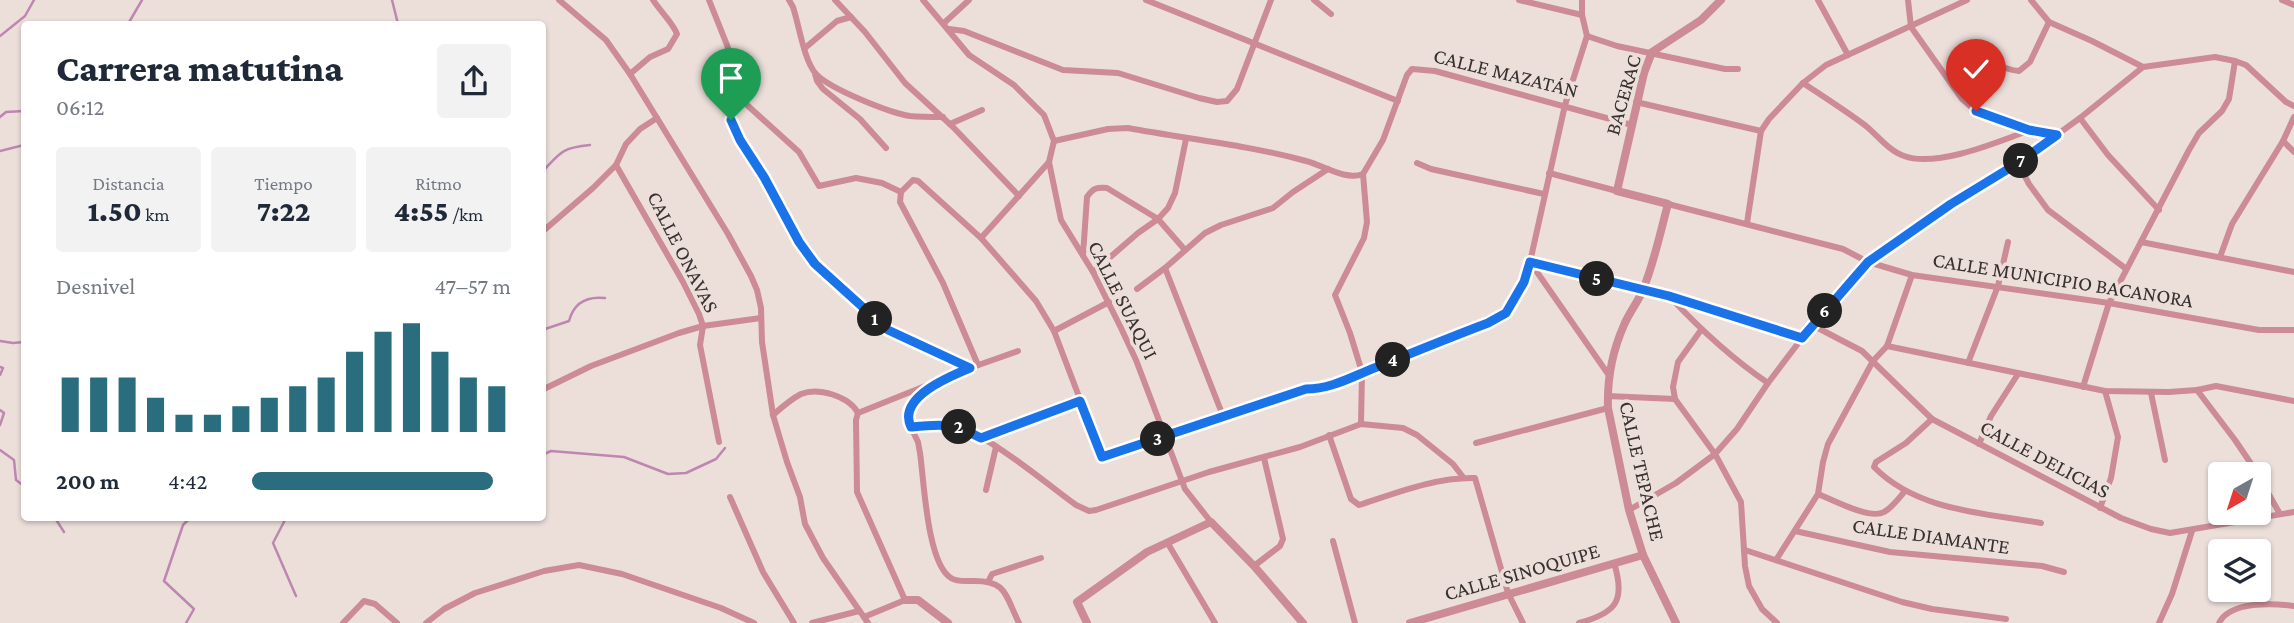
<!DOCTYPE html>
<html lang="es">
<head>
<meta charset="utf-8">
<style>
	body { margin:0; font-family:"Crimson Pro",serif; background:#f2f2f3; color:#1f2937; height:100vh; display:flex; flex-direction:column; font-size:26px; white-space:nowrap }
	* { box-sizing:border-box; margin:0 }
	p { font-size:23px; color:#747a83 }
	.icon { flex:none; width:38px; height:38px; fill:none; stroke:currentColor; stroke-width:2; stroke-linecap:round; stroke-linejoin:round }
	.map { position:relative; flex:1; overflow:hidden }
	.panel { position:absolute; left:21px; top:21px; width:525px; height:500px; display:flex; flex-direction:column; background:#fff; border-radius:7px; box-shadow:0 2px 5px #0004 }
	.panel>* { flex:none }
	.needle { width:46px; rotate:219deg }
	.tools { position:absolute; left:2208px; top:462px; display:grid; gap:14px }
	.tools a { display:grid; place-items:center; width:63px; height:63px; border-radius:7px; background:#fff; box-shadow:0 2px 5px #0004; font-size:35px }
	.pin { position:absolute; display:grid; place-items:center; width:60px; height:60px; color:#fff; margin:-72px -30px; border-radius:50% 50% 50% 0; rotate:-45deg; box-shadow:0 0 7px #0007 }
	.pin .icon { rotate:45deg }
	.km { position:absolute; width:35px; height:35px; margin:-18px; border-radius:50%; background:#222; color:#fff; font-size:19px; line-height:35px; text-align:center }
	.round { display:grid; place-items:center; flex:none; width:74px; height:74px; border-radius:7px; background:#f2f2f3 }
	.summary { display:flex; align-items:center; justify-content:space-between; height:119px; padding:0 35px }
	h1 { font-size:38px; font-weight:800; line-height:52px }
	.figures { display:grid; grid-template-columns:repeat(3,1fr); gap:10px; height:119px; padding:7px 35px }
	.figures div { display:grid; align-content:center; border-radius:7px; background:#f2f2f3; text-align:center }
	.figures b { font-size:30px; font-weight:800 }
	.figures small { font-size:19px; font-weight:400 }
	.figures p { font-size:19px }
	.chart { height:196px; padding:14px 35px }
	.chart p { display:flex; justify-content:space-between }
	.chart svg { width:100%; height:126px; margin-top:7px; stroke:#296d7e; stroke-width:6 }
	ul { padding:0 35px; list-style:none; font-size:23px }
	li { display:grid; grid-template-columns:112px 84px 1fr; align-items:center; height:52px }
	li i { height:18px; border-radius:9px; background:#296d7e }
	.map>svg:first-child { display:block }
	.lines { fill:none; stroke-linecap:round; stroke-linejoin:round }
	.stream { stroke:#be87b1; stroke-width:2.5 }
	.minor { stroke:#cc8b95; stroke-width:6 }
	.tertiary { stroke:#cc8b95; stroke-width:8 }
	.route-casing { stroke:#fff; stroke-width:14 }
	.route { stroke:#1a73e8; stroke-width:9 }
	.labels { text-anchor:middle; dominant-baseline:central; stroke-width:7; stroke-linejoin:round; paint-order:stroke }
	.street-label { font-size:21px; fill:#373230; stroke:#ecdfda }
</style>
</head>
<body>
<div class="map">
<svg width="2294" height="623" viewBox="0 0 2294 623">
	<rect width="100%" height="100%" fill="#ecdfda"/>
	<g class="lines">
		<g class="stream">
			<path d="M392,0L398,24"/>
			<path d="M128,24L142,0"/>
			<path d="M0,36L25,16L34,0"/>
			<path d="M0,117L6,112L24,111"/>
			<path d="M0,151L24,145"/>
			<path d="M542,172C561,152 561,148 590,145"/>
			<path d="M542,330L569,321C574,302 587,296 605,298"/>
			<path d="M0,341L13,343L24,342"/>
			<path d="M0,367L3,368L0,375"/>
			<path d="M0,410L4,413L0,425"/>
			<path d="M0,450L14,460L16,480L24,486"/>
			<path d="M542,455L551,451L624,457L668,474L686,473L716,459L725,448"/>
			<path d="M55,518L64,532"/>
			<path d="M286,518L273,543L296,596"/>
			<path d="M186,623L194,609L164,581L183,525L190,518"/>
		</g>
		<g class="minor">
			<path d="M559,0L606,40L630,74L728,234L751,276L757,290L761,308L762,342L773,415L787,462L800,497L805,524L823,558L868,623"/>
			<path d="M709,0L727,45L747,105L799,152L819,186L856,178L882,183L901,192"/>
			<path d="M789,0L793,7C799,25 804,61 816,74C830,89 890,113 910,116C921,117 932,117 943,117"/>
			<path d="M835,0L865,32L905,83L953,127L1019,196"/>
			<path d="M923,0L969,55L1014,85L1044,115L1054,141L1049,162L1061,220L1093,272L1121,328L1136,360L1185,489L1211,522"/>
			<path d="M1146,0L1398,101"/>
			<path d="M1314,0L1331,14"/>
			<path d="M1519,0L1582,15"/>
			<path d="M1818,0L1848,55"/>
			<path d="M1908,0L1911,27L1962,99L1976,111L2030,130L2058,135"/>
			<path d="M2031,0L2049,22L2092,41L2143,67"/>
			<path d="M2282,0L2294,5"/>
			<path d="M944,23L969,0"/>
			<path d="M949,29L964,31L1063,70L1118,73L1199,98L1217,102L1227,101L1237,89L1271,0"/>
			<path d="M1587,36L1617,46L1725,69H1738"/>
			<path d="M805,48L837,21L851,17"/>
			<path d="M1987,48C1998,63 2000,69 2019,71L2030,62L2049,22"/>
			<path d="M735,70L730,105L734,130L764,177L809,258L888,330L970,368"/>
			<path d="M630,74L650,57L668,49L677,34C673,23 660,11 653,0"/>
			<path d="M815,74L817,81L823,89L860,119L886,148"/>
			<path d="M1803,83C1824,97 1846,111 1866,126C1878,136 1889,151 1904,156C1937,168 1998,142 2030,130"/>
			<path d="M1636,102L1761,131"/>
			<path d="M2080,118L2108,155L2159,210"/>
			<path d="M950,124L982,110"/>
			<path d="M1054,141L1108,129L1128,128C1187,139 1248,145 1306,161C1323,165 1345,181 1363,174"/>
			<path d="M2283,141L2294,152"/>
			<path d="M1417,163L1431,169L1544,194"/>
			<path d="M2018,163L2029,184L2048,210L2125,268"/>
			<path d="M616,165L683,282L699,314L703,326L700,345L719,442"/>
			<path d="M1549,173L1617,191"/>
			<path d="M1668,204L1843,249L1868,262L1912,275L2109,303L2259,330H2294"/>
			<path d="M1747,223L1761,131L1769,119L1803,83L1826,65L1967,0"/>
			<path d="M542,232L593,188L616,165L626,144L640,129L657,118"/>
			<path d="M981,238L1049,162"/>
			<path d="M2141,242L2294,272"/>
			<path d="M1083,255L1087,197C1093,188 1097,187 1107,188L1158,219L1185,250"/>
			<path d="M2220,257L2232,224L2283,141L2294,117"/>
			<path d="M1530,262L1669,296L1802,338"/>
			<path d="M1530,262L1608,374"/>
			<path d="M1165,268L1223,416"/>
			<path d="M1093,272L1138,233L1158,219L1168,208L1175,193L1186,139"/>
			<path d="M1137,289L1165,268L1205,233L1221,225L1273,208L1293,192L1328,169"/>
			<path d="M1670,297C1700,329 1731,358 1768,383"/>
			<path d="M1812,325L1862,351L1932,419L2121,518L2151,529L2170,533L2294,512"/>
			<path d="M1701,330L1678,362L1673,387L1675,399L1715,454L1741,502L1745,566L1749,586L1762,609L1777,623"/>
			<path d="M1054,331L1109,302"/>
			<path d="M1887,346L2105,391L2169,392L2197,390L2216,386L2294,401"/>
			<path d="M1968,363L1998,286L2008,242"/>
			<path d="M978,365L943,283L900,202L901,192L913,180L918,181L981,238L1036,301L1054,331L1102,457L1306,389C1332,389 1353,376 1377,367C1414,352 1451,337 1488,323L1506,313L1524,282L1530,262L1565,105L1587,36L1582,15V0"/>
			<path d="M934,385L910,407L907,419L918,442L920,453C924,480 927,564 951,578C957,582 965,581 972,581C1007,580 1005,595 1019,623"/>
			<path d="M2083,387L2109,303L2189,150L2199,133L2222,111L2229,99L2235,61"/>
			<path d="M542,390L591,366L679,333L703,326L761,318"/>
			<path d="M2197,390L2235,440L2258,474"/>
			<path d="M2151,393L2165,460"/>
			<path d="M1607,396L1675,399"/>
			<path d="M773,415C782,407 791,399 801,394C818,387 849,396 858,413"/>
			<path d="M1932,419L1906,443L1876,462L1874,467C1917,511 1984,513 2041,523"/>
			<path d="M1361,424L1362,372L1350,333L1335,295L1364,238L1367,222L1363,174L1383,140L1407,75L1412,69L1435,71L1632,125"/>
			<path d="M911,427C925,426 940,422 954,426C990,435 1044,482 1076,505L1089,511L1096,510L1209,472L1300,447L1361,424L1403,428L1417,435L1453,464L1463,477"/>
			<path d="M1329,435L1351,499L1359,505C1396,493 1436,477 1475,478L1508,593L1523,623"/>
			<path d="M981,438L1081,401"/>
			<path d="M1476,443L1608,408"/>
			<path d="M1979,444L1991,416L2018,374"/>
			<path d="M2259,477L2280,514"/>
			<path d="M986,490L996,447"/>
			<path d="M1818,494C1833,500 1870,520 1884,512C1892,508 1899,498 1905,491"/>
			<path d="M730,497L763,572L794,623"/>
			<path d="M2100,508L2111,478L2118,437L2105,391"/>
			<path d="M1629,510L1676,483L1715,454L1737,429L1768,383L1812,325L1868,262L1951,204L2018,163L2080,118L2143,67L2215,57L2235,61L2246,65L2286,102L2294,106"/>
			<path d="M1795,531L1890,552L2042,566L2064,572"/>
			<path d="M1333,541L1355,623"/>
			<path d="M1167,542L1215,623"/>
			<path d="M1745,550L1902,602L1932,609L2006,619"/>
			<path d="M1776,560L1818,494L1823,462L1828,444L1873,361L1887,346L1912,275"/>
			<path d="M1254,566L1280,546L1283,539L1264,458"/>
			<path d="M989,580L992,574L1041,558"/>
			<path d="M864,617L905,600L857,492L856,420L858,413L970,368L1018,351"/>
			<path d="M343,623L364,601L375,604L397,623"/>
			<path d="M426,623L444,609L475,593L544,571L579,565L622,574L721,608L754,623"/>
			<path d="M812,623L859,611"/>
			<path d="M1579,623C1616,613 1626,601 1614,563"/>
			<path d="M2159,623L2172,594L2192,531"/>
			<path d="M2219,623C2230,601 2273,603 2294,606"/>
		</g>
		<g class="tertiary">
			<path d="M905,600H918L948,623"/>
			<path d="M1087,623L1077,602L1147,552L1211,522L1254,566L1303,623"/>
			<path d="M1410,623L1643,555"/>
			<path d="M1676,623L1643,555L1629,510L1608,408C1607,379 1612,352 1624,325C1629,313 1637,303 1642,292C1654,264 1660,233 1668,204L1617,191L1644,73L1652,52L1701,20L1721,0"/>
		</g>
	</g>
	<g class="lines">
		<defs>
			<path id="route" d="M731,120L740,140L764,177L799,242L815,264L888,330L970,368C948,377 897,398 911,427C943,424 952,423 981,438L1080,401L1102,457L1306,389C1332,389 1353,376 1377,367C1414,352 1451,337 1488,323L1506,313L1524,282L1530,262L1669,296L1802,338L1868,262L1951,204L2018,163L2057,135L2029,130L1976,111"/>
		</defs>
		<use href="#route" class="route-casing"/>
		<use href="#route" class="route"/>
	</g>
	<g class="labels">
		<g class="street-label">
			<text transform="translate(1506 73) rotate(14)">CALLE MAZATÁN</text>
			<text transform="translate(1623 95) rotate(-74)">BACERAC</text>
			<text transform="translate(683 252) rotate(63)">CALLE ONAVAS</text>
			<text transform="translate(2063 280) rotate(9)">CALLE MUNICIPIO BACANORA</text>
			<text transform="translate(1123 300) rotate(63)">CALLE SUAQUI</text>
			<text transform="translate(2045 459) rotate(28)">CALLE DELICIAS</text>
			<text transform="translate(1642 471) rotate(77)">CALLE TEPACHE</text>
			<text transform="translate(1931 536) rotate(8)">CALLE DIAMANTE</text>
			<text transform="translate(1522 572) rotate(-16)">CALLE SINOQUIPE</text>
		</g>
	</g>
</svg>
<div class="tools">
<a><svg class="needle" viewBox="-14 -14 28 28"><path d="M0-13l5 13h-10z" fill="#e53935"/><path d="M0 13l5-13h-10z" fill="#747a83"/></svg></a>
<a><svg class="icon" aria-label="layers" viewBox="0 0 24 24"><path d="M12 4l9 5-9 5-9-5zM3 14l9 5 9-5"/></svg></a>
</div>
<div class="pin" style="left:731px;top:120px;background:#1e9e55"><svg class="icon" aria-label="arrive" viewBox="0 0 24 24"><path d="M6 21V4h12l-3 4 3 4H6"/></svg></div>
<div class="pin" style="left:1976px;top:111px;background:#d93025"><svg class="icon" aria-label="check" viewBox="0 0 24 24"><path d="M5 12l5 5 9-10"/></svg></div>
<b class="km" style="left:875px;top:319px">1</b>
<b class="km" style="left:959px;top:427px">2</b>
<b class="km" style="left:1158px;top:439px">3</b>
<b class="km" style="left:1393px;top:360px">4</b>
<b class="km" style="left:1597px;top:279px">5</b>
<b class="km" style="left:1825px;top:311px">6</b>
<b class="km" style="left:2021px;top:161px">7</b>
<section class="panel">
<div class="summary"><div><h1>Carrera matutina</h1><p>06:12</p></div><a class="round"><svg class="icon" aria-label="share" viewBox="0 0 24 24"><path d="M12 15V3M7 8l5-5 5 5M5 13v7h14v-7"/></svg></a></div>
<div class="figures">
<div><p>Distancia</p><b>1.50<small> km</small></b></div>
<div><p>Tiempo</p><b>7:22</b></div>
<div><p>Ritmo</p><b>4:55<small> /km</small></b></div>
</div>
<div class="chart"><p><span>Desnivel</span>47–57 m</p>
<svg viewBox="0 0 160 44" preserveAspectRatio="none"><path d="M5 44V25M15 44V25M25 44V25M35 44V32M45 44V38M55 44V38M65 44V35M75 44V32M85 44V28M95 44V25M105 44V16M115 44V9M125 44V6M135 44V16M145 44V25M155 44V28"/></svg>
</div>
<ul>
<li><b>200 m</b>4:42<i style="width:93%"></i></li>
</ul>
</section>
</div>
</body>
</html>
